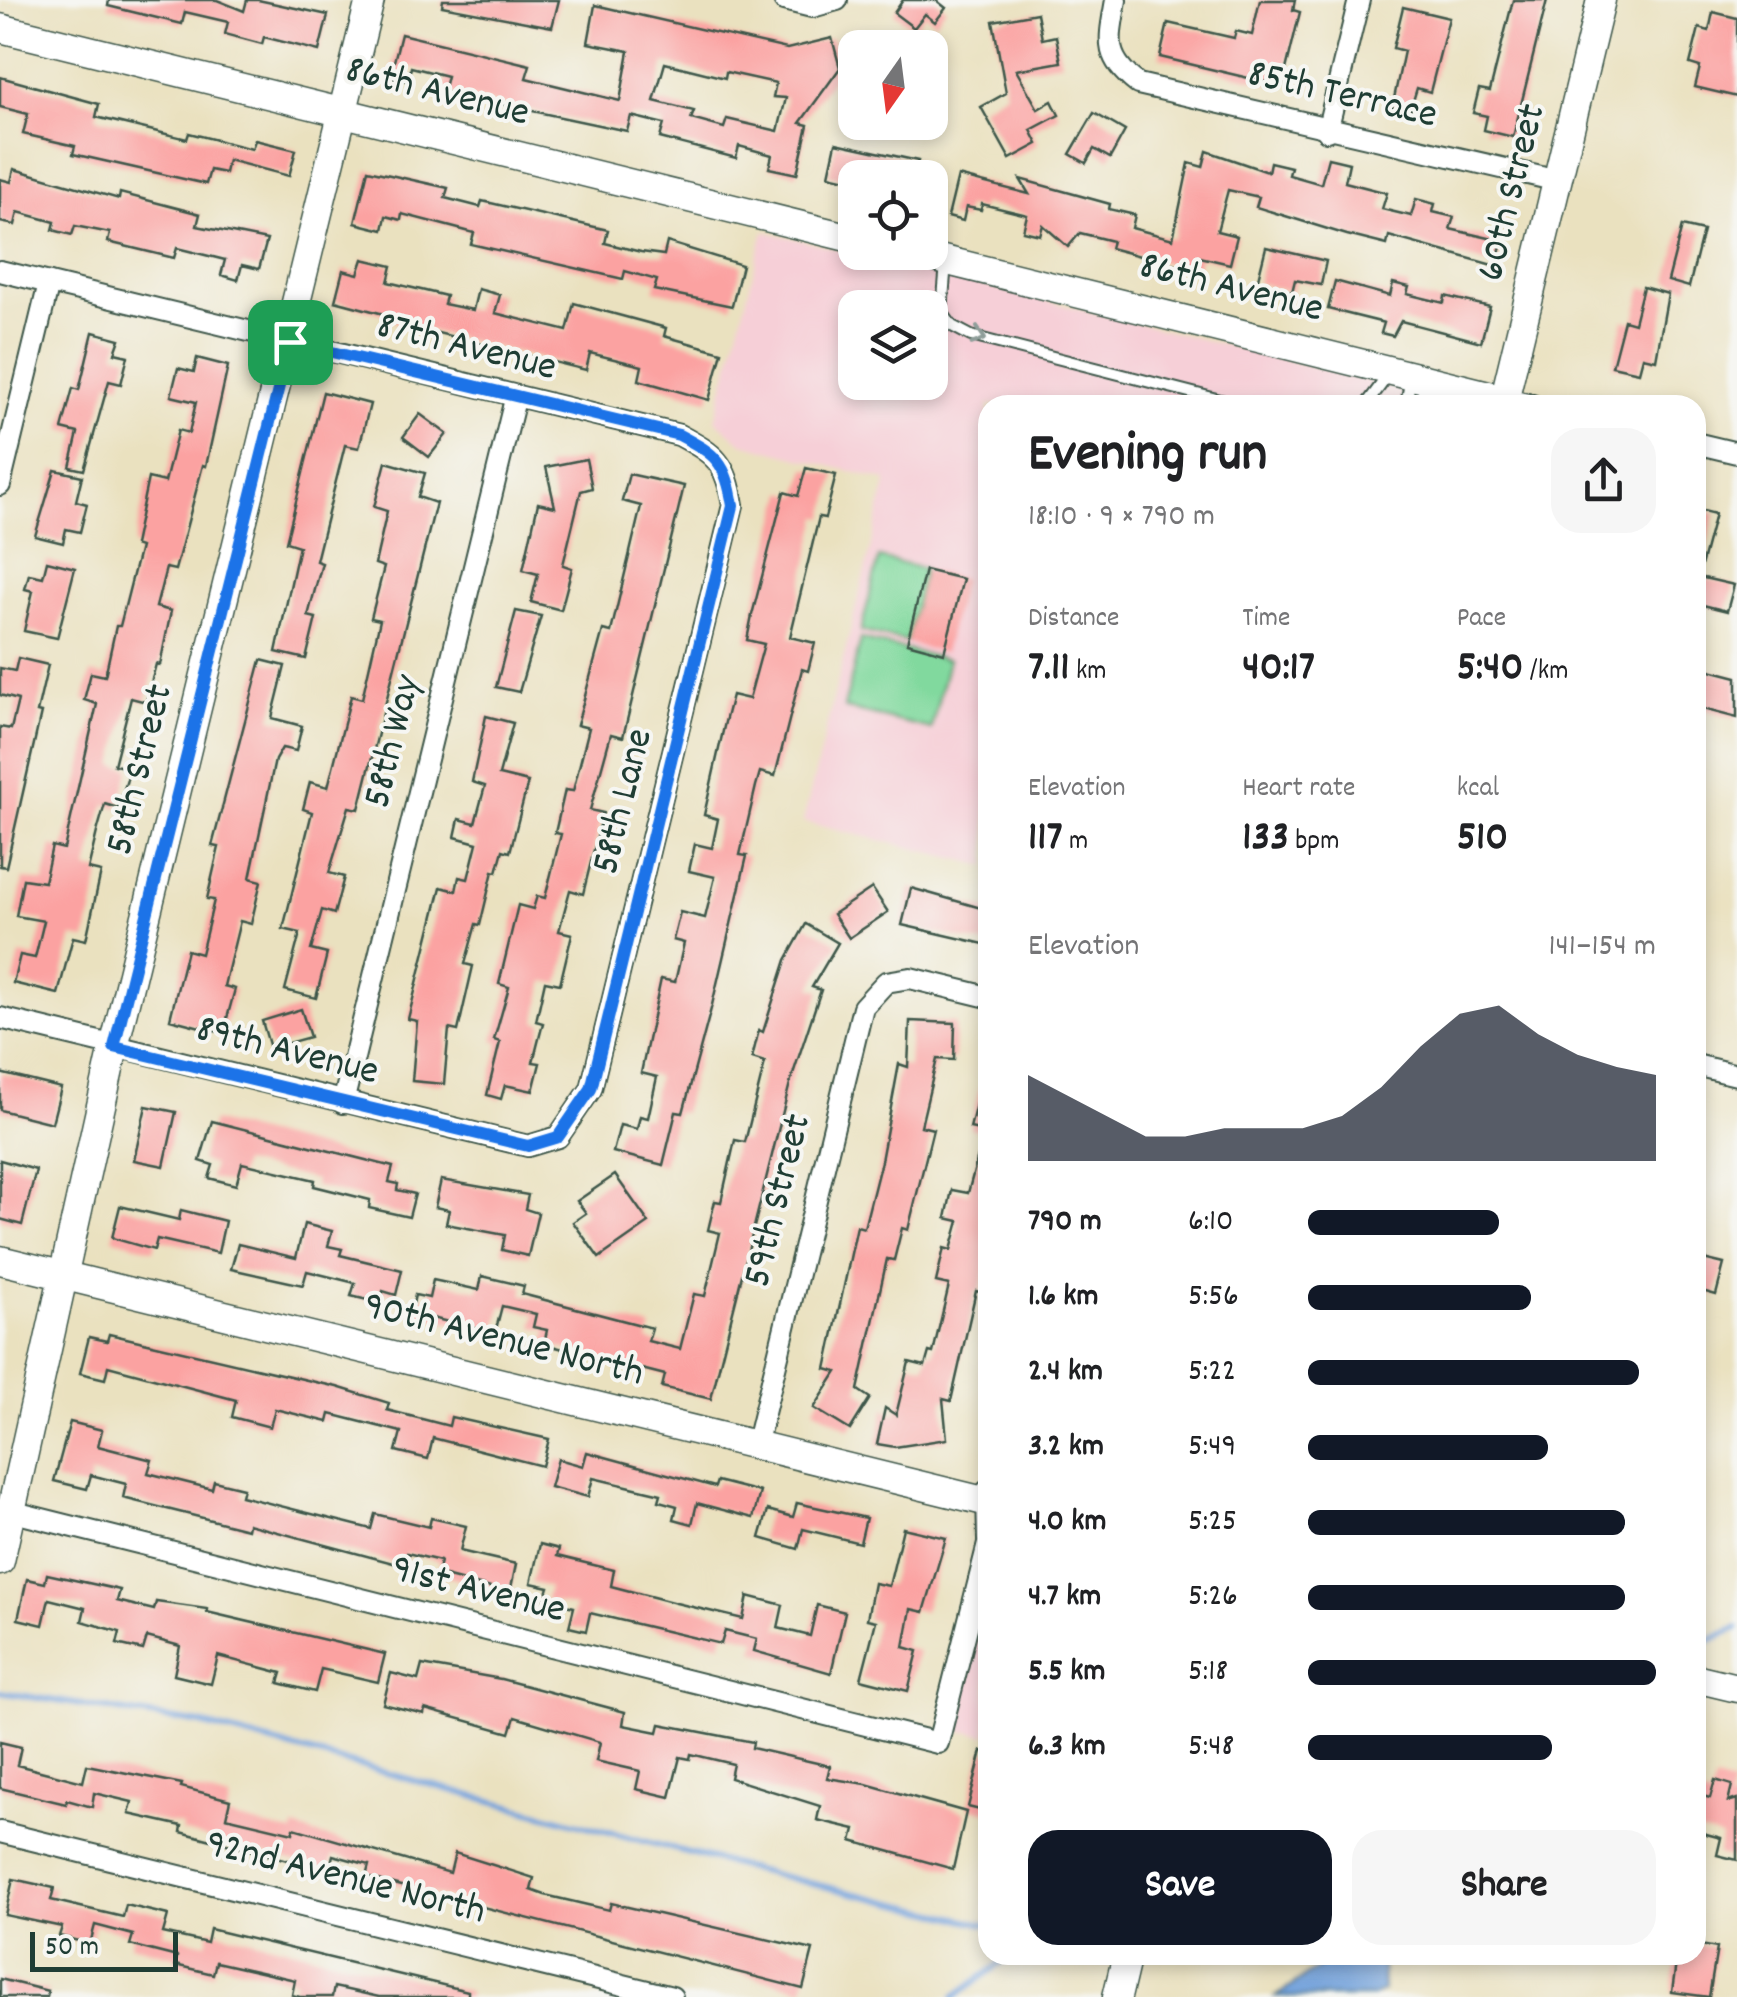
<!DOCTYPE html>
<html lang="en">
<head>
<meta charset="utf-8">
<style>
	body { margin:0; font-family:Dekko,sans-serif; background:#f6f6f6; color:#202124; height:100vh; display:flex; flex-direction:column; font-size:38px; white-space:nowrap }
	* { box-sizing:border-box; margin:0 }
	p { font-size:32px; color:#757577 }
	.icon { flex:none; width:55px; height:55px; fill:none; stroke:currentColor; stroke-width:2; stroke-linecap:round; stroke-linejoin:round }
	.map { position:relative; flex:1; overflow:hidden }
	.side { position:absolute; left:978px; top:395px; width:728px; height:1570px; display:flex; flex-direction:column; background:#fff; border-radius:30px; box-shadow:0 5px 15px #0003 }
	.side>* { flex:none }
	.needle { width:65px; rotate:194deg }
	.controls { position:absolute; left:838px; top:30px; display:grid; gap:20px }
	.controls a { display:grid; place-items:center; width:110px; height:110px; border-radius:20px; background:#fff; box-shadow:0 5px 15px #0003; font-size:50px }
	.scale { position:absolute; left:30px; bottom:25px; width:148px; box-sizing:border-box; padding-left:10px; border:5px solid #1f3d34; border-top:0; font-size:28px; line-height:35px; white-space:nowrap; color:#1f3d34; -webkit-text-stroke:8px #f6f6f2; paint-order:stroke }
	.pin { position:absolute; display:grid; place-items:center; width:85px; height:85px; color:#fff; margin:-42px; border-radius:20px; box-shadow:0 5px 15px #0006 }
	.round { display:grid; place-items:center; flex:none; width:105px; height:105px; border-radius:30px; background:#f6f6f6 }
	.summary { display:flex; align-items:center; justify-content:space-between; height:170px; padding:0 50px }
	h1 { font-size:55px; font-weight:700; line-height:75px }
	.figures { display:grid; grid-template-columns:repeat(3,1fr); gap:15px; height:170px; padding:10px 50px }
	.figures div { display:grid; align-content:center }
	.figures b { font-size:42px; font-weight:700 }
	.figures small { font-size:28px; font-weight:400 }
	.figures p { font-size:28px }
	.chart { height:280px; padding:20px 50px }
	.chart p { display:flex; justify-content:space-between }
	.chart svg { width:100%; height:180px; margin-top:10px; fill:#111827; opacity:.7 }
	.cta { display:flex; gap:20px; margin-top:auto; padding:20px 50px }
	.cta a { flex:1; height:115px; border-radius:30px; background:#111827; color:#fff; font-size:40px; font-weight:700; line-height:115px; text-align:center }
	.cta a+a { background:#f6f6f6; color:#202124 }
	ul { padding:0 50px; list-style:none; font-size:32px }
	li { display:grid; grid-template-columns:160px 120px 1fr; align-items:center; height:75px }
	li i { height:25px; border-radius:12px; background:#111827 }
	.map>svg:first-child { display:block }
	.built { fill:#f6cfd7; fill-rule:evenodd }
	.green { fill:#81d99e; stroke:#508b69; stroke-width:2.5 }
	.water { fill:#72a1db; stroke:#486f88; stroke-width:2.5 }
	.lines { fill:none; stroke-linecap:round; stroke-linejoin:round }
	.stream { stroke:#72a1db; stroke-width:6 }
	.building { fill:#fba2a1; fill-rule:evenodd }
	.lane-casing { stroke:#3d5649; stroke-width:14 }
	.street-casing { stroke:#3d5649; stroke-width:24 }
	.secondary-casing { stroke:#3d5649; stroke-width:31 }
	.lane { stroke:#fff; stroke-width:10 }
	.street { stroke:#fff; stroke-width:20 }
	.secondary { stroke:#fff; stroke-width:28 }
	.oneway { stroke:#8f9e9a }
	.route-casing { stroke:#fff; stroke-width:20 }
	.route { stroke:#1a73e8; stroke-width:12 }
	.labels { text-anchor:middle; dominant-baseline:central; stroke-width:8; stroke-linejoin:round; paint-order:stroke }
	.street-label { font-size:40px; fill:#1f3d34; stroke:#f6f6f2 }
</style>
</head>
<body>
<div class="map">
<svg width="1737" height="1997" viewBox="0 0 1737 1997">
	<rect width="100%" height="100%" fill="#f6f6f2"/>
	<filter id="ink" filterUnits="userSpaceOnUse"><feTurbulence type="fractalNoise" baseFrequency=".01" numOctaves="2"/><feDisplacementMap in="SourceGraphic" scale="20" xChannelSelector="R" yChannelSelector="G"/><feConvolveMatrix kernelMatrix="1 2 1 2 8 2 1 2 1" color-interpolation-filters="sRGB"/></filter>
	<filter id="wash" filterUnits="userSpaceOnUse"><feTurbulence type="fractalNoise" baseFrequency=".0048" numOctaves="4" result="noise"/><feDisplacementMap in="SourceGraphic" scale="40" xChannelSelector="R" yChannelSelector="G"/><feGaussianBlur stdDeviation="2.25" result="paint"/><feColorMatrix in="noise" values="0 0 0 0 0 0 0 0 0 0 0 0 0 0 0 0 0 1.4 0 .05"/><feComposite in="paint" operator="in"/></filter>
	<g filter="url(#wash)">
		<rect width="100%" height="100%" fill="#eae1bf"/>
		<g class="built">
			<path d="M764,231L1460,403L1462,405H988L987,866L803,822L887,481L742,443L715,420ZM855,308H930V382H855Z"/>
			<path d="M987,1586V1735L952,1730Z"/>
		</g>
		<g class="green">
			<path d="M879,558L924,569L907,642L861,631Z"/>
			<path d="M861,639L948,660L931,729L844,708Z"/>
		</g>
		<path class="water" d="M1336,1955H1357L1382,1964L1383,1991L1372,1997H1276Z"/>
		<g class="lines">
			<g class="stream">
				<path d="M1695,1647L1737,1628"/>
				<path d="M0,1692L201,1724L742,1867L988,1925"/>
				<path d="M954,1997L1012,1955"/>
			</g>
		</g>
		<g id="blocks">
			<g class="building">
				<path d="M109,0H217L244,11L247,0H258L328,15L319,51L264,37L262,44L225,34L228,22L185,12L182,24L108,6Z"/>
				<path d="M443,0H559L552,27L442,6Z"/>
				<path d="M903,0H936L946,8L935,22L925,14L914,28L894,13Z"/>
				<path d="M1260,0H1295L1293,10L1300,12L1282,86L1160,57L1168,23L1234,38L1236,31L1252,35Z"/>
				<path d="M1513,0H1547L1513,137L1484,130L1487,116L1473,113L1479,89L1490,91Z"/>
				<path d="M595,5L787,49L832,38L840,68L800,123L808,125L797,174L769,168L772,155L739,146L736,158L660,138L664,124L631,116L627,131L443,92L447,76L411,67L408,81L390,77L401,34L530,65L526,78L620,101L629,51L588,43ZM665,63L725,78L726,72L776,83L773,97L786,98L778,131L727,119L724,128L691,119L694,111L654,101Z"/>
				<path d="M1403,7L1449,18L1430,92L1417,88L1410,111L1392,108L1404,51L1393,48Z"/>
				<path d="M1713,12L1737,18V97L1695,87L1700,67L1690,64L1699,28L1709,31Z"/>
				<path d="M1037,13L1042,39L1056,36L1061,62L1016,70L1038,109L1052,101L1059,115L1031,130L1038,144L1010,159L981,107L1006,93L993,21Z"/>
				<path d="M0,77L99,104L96,117L187,139L189,133L252,149L255,140L296,150L289,176L228,160L225,173L210,170L206,184L73,154L75,146L23,134L28,114L0,107Z"/>
				<path d="M1094,113L1125,131L1110,158L1094,149L1086,163L1070,154Z"/>
				<path d="M836,143L918,161L914,178L855,181L829,175Z"/>
				<path d="M1207,151L1268,172L1270,162L1291,167L1289,175L1321,184L1328,158L1349,163L1345,182L1387,193L1382,209L1411,216L1416,199L1435,204L1433,212L1454,217L1450,229L1502,241L1496,266L1389,236L1387,245L1347,235L1256,207L1259,197L1228,190L1217,231L1237,236L1230,264L1200,257L1197,271L1110,248L1112,241L1080,233L1068,247L1043,225L1040,235L1023,231L1027,215L982,204L981,210L966,207L963,221L948,217L958,176L1029,194L1020,179L1110,204L1109,209L1135,215L1132,228L1173,239L1189,163L1203,167Z"/>
				<path d="M14,169L119,199L120,193L200,214L197,226L267,240L259,269L242,265L238,280L221,275L225,260L177,248L174,258L108,242L110,233L75,226L72,235L53,230L55,222L18,212L15,225L0,222V179L11,182Z"/>
				<path d="M368,170L448,188L445,198L480,207L482,201L608,230L605,243L641,252L664,255L667,242L742,265L732,306L654,290L657,280L625,271L623,279L471,244L474,233L402,214L401,220L386,216L383,230L355,223Z"/>
				<path d="M1682,226L1703,231L1689,287L1668,281Z"/>
				<path d="M1266,247L1326,261L1321,285L1295,280L1292,292L1257,283Z"/>
				<path d="M363,259L392,266L388,282L446,296L444,304L473,310L478,289L500,295L495,313L567,331L574,303L666,328L664,336L722,352L709,400L639,380L642,366L590,353L586,370L394,322L395,317L335,301L343,270L358,274Z"/>
				<path d="M1335,281L1390,296L1393,283L1409,287L1407,294L1444,303L1445,296L1490,307L1481,342L1401,321L1393,336L1381,333L1384,323L1328,309Z"/>
				<path d="M1643,287L1668,294L1656,360L1643,357L1639,372L1612,366L1624,320L1634,323Z"/>
				<path d="M93,332L120,339L115,353L128,356L121,384L109,381L84,470L70,467L78,433L62,429L73,388L79,390Z"/>
				<path d="M197,358L228,366L206,466L203,465L175,570L166,568L156,607L171,611L160,665L156,664L146,702L131,698L114,765L130,768L126,783L118,808L105,804L97,832L88,869L101,872L86,940L73,937L58,994L13,983L20,955L35,958L44,921L16,916L23,879L44,882L52,846L64,849L97,704L84,700L91,673L105,676L116,626H120L140,547L134,545L148,478L165,482L178,430L189,433L196,402L171,396L178,368L194,372Z"/>
				<path d="M323,392L370,404L359,448L345,445L316,561L322,563L308,616L316,618L306,659L276,652L299,546L286,542Z"/>
				<path d="M420,414L447,434L429,457L403,437Z"/>
				<path d="M586,459L592,488L581,491L563,565L572,568L561,610L531,602L538,574L523,570L538,503L555,507L546,467Z"/>
				<path d="M386,462L425,473L418,497L436,503L359,809L349,807L329,873L344,877L334,914L322,910L311,950L327,954L316,998L285,990L300,933L283,929L312,812L303,809L310,782L328,787L351,696L362,699L380,620L371,618L384,567L375,564L387,511L374,507Z"/>
				<path d="M806,468L836,475L825,518L819,517L790,637L815,643L808,671L802,669L775,776L760,772L756,786L740,855L747,856L712,1005L683,1113L676,1112L663,1165L613,1152L620,1125L637,1129L640,1116L648,1118L657,1077L641,1073L661,979L675,982L684,943L673,940L680,912L705,918L715,877L689,871L695,844L712,848L718,819L704,815L725,722L732,695L749,699L764,644L747,640L752,615L784,492L798,496Z"/>
				<path d="M55,470L82,476L76,501L87,504L80,532L66,529L63,543L35,536Z"/>
				<path d="M629,474L684,486L623,737L611,734L590,810L603,813L583,894L570,890L559,931L572,934L560,984L545,981L536,1021L543,1023L533,1062L540,1063L533,1091L505,1085L501,1099L487,1095L500,1042L494,1040L509,987L499,984L518,905L533,909L537,896L545,898L561,834L555,833L565,790L573,791L589,728L577,725L603,630L611,632L641,506L622,501Z"/>
				<path d="M1695,509L1715,514L1700,570H1695Z"/>
				<path d="M47,561L75,568L57,638L24,631L33,591L25,589L29,574L43,577Z"/>
				<path d="M925,570L963,579L944,653L907,643Z"/>
				<path d="M1695,576L1734,585L1727,611L1695,603Z"/>
				<path d="M516,611L541,616L519,692L496,687Z"/>
				<path d="M18,658L48,665L37,712L41,713L6,867L0,866V727L11,729L18,700L0,695V668L15,671Z"/>
				<path d="M261,660L285,666L272,718L302,726L296,751L282,748L275,760L250,878L261,881L251,924L240,921L224,986L235,989L223,1033L170,1019L187,950L201,954L214,900L207,899L219,847L212,846Z"/>
				<path d="M1695,666L1737,677V718L1695,707Z"/>
				<path d="M486,716L513,723L499,775L528,782L510,852L503,850L497,872L493,871L480,925L476,924L465,964L473,966L458,1031L449,1029L444,1084L412,1081L417,1021L408,1019L441,887L456,891L459,877L468,879L477,843L455,837L459,819L475,823L485,786L472,782Z"/>
				<path d="M872,888L888,912L849,938L833,914Z"/>
				<path d="M911,888L988,910V945L902,925Z"/>
				<path d="M806,924L838,943L812,987L821,990L790,1083L711,1399L662,1387L665,1375L544,1344L547,1330L533,1327L536,1314L502,1306L495,1333L411,1313L415,1295L429,1298L433,1280L479,1290L482,1276L524,1286L522,1294L652,1328L648,1341L680,1349L694,1294L705,1296L720,1233L708,1230L715,1201L721,1202L735,1140L745,1142L765,1062L752,1058L759,1030L763,1032L786,960Z"/>
				<path d="M301,1009L310,1037L270,1048L262,1021Z"/>
				<path d="M910,1021L955,1023L954,1060L937,1059L921,1126L933,1129L908,1230L902,1228L894,1260L887,1259L858,1390L870,1398L850,1430L814,1408L837,1372L826,1369L857,1226L864,1228L881,1161L899,1064L908,1067Z"/>
				<path d="M0,1073L61,1088L52,1123L0,1110Z"/>
				<path d="M982,1080L988,1081V1132L970,1128Z"/>
				<path d="M146,1106L176,1112L164,1166L134,1160Z"/>
				<path d="M212,1121L393,1167L389,1182L398,1184L397,1190L415,1194L409,1217L369,1208L370,1200L314,1186L315,1180L242,1163L236,1185L209,1178L213,1165L200,1161Z"/>
				<path d="M982,1141L988,1142V1263L980,1292L976,1291L951,1401L943,1399L947,1439L895,1447L877,1444L885,1408L896,1415L909,1362L925,1366L929,1352L933,1353L949,1285L936,1282L944,1248L951,1250L959,1221L946,1218L952,1190L968,1193Z"/>
				<path d="M0,1160L36,1170L22,1225L0,1219Z"/>
				<path d="M615,1175L649,1223L599,1258L573,1222L586,1213L577,1201Z"/>
				<path d="M441,1180L528,1195L525,1209L538,1213L528,1256L502,1250L505,1235L446,1224L449,1210L435,1207Z"/>
				<path d="M120,1206L179,1220L181,1210L225,1221L218,1253L157,1239L154,1250L112,1238Z"/>
				<path d="M304,1224L332,1231L328,1246L342,1249L340,1255L402,1270L396,1295L383,1291L380,1303L351,1296L355,1283L307,1271L303,1285L231,1269L238,1244L296,1258Z"/>
				<path d="M1695,1257L1724,1264L1716,1295L1695,1289Z"/>
				<path d="M109,1334L337,1387L389,1403L387,1410L449,1426L451,1417L549,1439L542,1466L433,1438L428,1459L396,1451L401,1432L330,1414L328,1422L275,1409L270,1427L232,1417L236,1400L108,1366L105,1379L80,1373L89,1337L107,1341Z"/>
				<path d="M70,1422L102,1430L98,1446L152,1460L148,1473L212,1489L214,1481L243,1488L241,1496L371,1529L375,1514L429,1527L431,1518L466,1526L460,1551L516,1564L510,1593L437,1574L440,1561L407,1553L404,1566L248,1524L247,1529L123,1498L126,1484L91,1475L87,1489L54,1481Z"/>
				<path d="M587,1452L715,1487L717,1481L760,1492L753,1518L697,1503L692,1524L674,1519L677,1506L659,1501L661,1494L593,1478L588,1497L550,1487L558,1459L583,1466Z"/>
				<path d="M797,1503L866,1518L860,1543L803,1529L798,1549L760,1538L768,1510L793,1517Z"/>
				<path d="M903,1528L946,1538L924,1612L911,1609L904,1647L918,1651L908,1691L861,1679L876,1621L867,1619L874,1583L889,1586Z"/>
				<path d="M540,1544L559,1549L557,1556L614,1570L611,1586L676,1603L743,1619L748,1596L783,1605L778,1628L810,1636L817,1605L845,1612L831,1673L754,1651L757,1639L725,1631L721,1644L590,1613L586,1631L569,1627L574,1607L545,1600L549,1587L531,1583Z"/>
				<path d="M47,1574L120,1590L117,1601L154,1610L156,1602L207,1609V1612L385,1654L378,1682L321,1669L315,1692L279,1683L282,1673L218,1656L211,1684L174,1675L180,1646L147,1637L143,1650L117,1644L120,1632L82,1621L85,1608L49,1599L43,1625L18,1619L27,1579L45,1583Z"/>
				<path d="M422,1665L501,1679L625,1712L623,1725L658,1732L660,1724L753,1742L752,1748L830,1766L827,1778L866,1784L966,1812L953,1869L852,1841L855,1829L817,1820L820,1806L730,1778L733,1764L691,1754L690,1759L680,1757L670,1797L636,1789L640,1771L596,1761L600,1742L515,1717L510,1733L425,1709L424,1714L383,1704L391,1673L418,1680Z"/>
				<path d="M0,1742L21,1747L17,1765L83,1782L87,1765L182,1784L181,1787L230,1800L226,1817L293,1833L294,1828L450,1873L455,1853L534,1878L531,1890L545,1895L609,1910L611,1903L813,1950L803,1989L366,1877L369,1865L333,1855L329,1871L181,1832L182,1826L129,1814L132,1802L94,1793L92,1807L67,1800L66,1804L0,1788Z"/>
				<path d="M982,1751L988,1752V1812L968,1807Z"/>
				<path d="M1715,1780L1732,1785L1728,1802L1737,1799V1860L1717,1855L1721,1838L1695,1831V1794L1710,1798Z"/>
				<path d="M13,1879L54,1888L51,1900L123,1917L126,1905L168,1915L163,1933L207,1943L210,1929L218,1931L468,1991V1997H379L334,1987L332,1997H300L292,1995L295,1980L216,1962L213,1974L175,1965L177,1957L130,1945L133,1935L95,1925L90,1944L59,1936L62,1927L5,1915Z"/>
				<path d="M1695,1944L1717,1948L1709,1997L1672,1992L1677,1955H1695Z"/>
				<path d="M0,1979L48,1991L47,1997H0Z"/>
			</g>
		</g>
	</g>
	<g filter="url(#ink)">
		<use href="#blocks" fill-opacity="0" stroke="#3d5649" stroke-width="2.5"/>
		<g class="lines">
			<defs>
				<g id="lane">
					<path d="M946,262L942,312L952,326L971,336L1240,405"/>
					<path d="M1366,405L1389,374"/>
					<path d="M1406,405L1411,376"/>
				</g>
				<g id="street">
					<path d="M784,0L812,7L837,0"/>
					<path d="M1116,0C1109,41 1103,57 1138,84L1558,181"/>
					<path d="M1327,131L1359,0"/>
					<path d="M0,271L679,435C716,455 726,462 733,505L591,1089L558,1137L528,1146L0,1018"/>
					<path d="M1505,399L1532,405"/>
					<path d="M1695,443L1737,453"/>
					<path d="M0,485L49,283"/>
					<path d="M1695,1065L1737,1075"/>
					<path d="M343,1103L515,399"/>
					<path d="M756,1446L863,1007L886,982L910,978L988,997"/>
					<path d="M987,1491L988,1540"/>
					<path d="M2,1509L938,1743L988,1544"/>
					<path d="M0,1832L672,1997"/>
				</g>
				<g id="secondary">
					<path d="M0,28L855,239"/>
					<path d="M911,252L1505,399"/>
					<path d="M1503,405L1601,0"/>
					<path d="M0,1260L988,1502"/>
					<path d="M0,1561L114,1047L370,0"/>
					<path d="M1695,1678L1737,1688"/>
					<path d="M1117,1997L1127,1955"/>
				</g>
			</defs>
			<use href="#lane" class="lane-casing"/>
			<use href="#street" class="street-casing"/>
			<use href="#secondary" class="secondary-casing"/>
			<use href="#lane" class="lane"/>
			<use href="#street" class="street"/>
			<use href="#secondary" class="secondary"/>
		</g>
		<defs><path id="oneway-chevron" d="M-2-3.5L2.5 0L-2 3.5" fill="none" stroke-width="1.6" stroke-linecap="round" stroke-linejoin="round" transform="scale(2.5)"/></defs>
		<use class="oneway" href="#oneway-chevron" transform="translate(979 337) rotate(18)"/>
	</g>
	<g class="lines" filter="url(#ink)">
		<defs>
			<path id="route" d="M290,342L679,435C717,455 726,462 733,506L591,1089L558,1137L528,1146L114,1047Z"/>
		</defs>
		<use href="#route" class="route-casing"/>
		<use href="#route" class="route"/>
	</g>
	<g class="labels">
		<g class="street-label">
			<text transform="translate(437 94) rotate(14)">86th Avenue</text>
			<text transform="translate(1342 97) rotate(13)">85th Terrace</text>
			<text transform="translate(1514 193) rotate(-76)">60th Street</text>
			<text transform="translate(1231 290) rotate(14)">86th Avenue</text>
			<text transform="translate(466 349) rotate(14)">87th Avenue</text>
			<text transform="translate(395 742) rotate(-76)">58th Way</text>
			<text transform="translate(142 770) rotate(-76)">58th Street</text>
			<text transform="translate(625 802) rotate(-76)">58th Lane</text>
			<text transform="translate(287 1053) rotate(14)">89th Avenue</text>
			<text transform="translate(780 1201) rotate(-76)">59th Street</text>
			<text transform="translate(503 1342) rotate(14)">90th Avenue North</text>
			<text transform="translate(478 1592) rotate(14)">91st Avenue</text>
			<text transform="translate(345 1880) rotate(14)">92nd Avenue North</text>
		</g>
	</g>
</svg>
<div class="controls">
<a><svg class="needle" viewBox="-14 -14 28 28"><path d="M0-13l5 13h-10z" fill="#e53935"/><path d="M0 13l5-13h-10z" fill="#757577"/></svg></a>
<a><svg class="icon" aria-label="locate" viewBox="0 0 24 24"><circle cx="12" cy="12" r="6"/><path d="M12 2v4M12 18v4M2 12h4M18 12h4"/></svg></a>
<a><svg class="icon" aria-label="layers" viewBox="0 0 24 24"><path d="M12 4l9 5-9 5-9-5zM3 14l9 5 9-5"/></svg></a>
</div>
<div class="scale">50 m</div>
<div class="pin" style="left:290px;top:342px;background:#1e9e55"><svg class="icon" aria-label="arrive" viewBox="0 0 24 24"><path d="M6 21V4h12l-3 4 3 4H6"/></svg></div>
<section class="side">
<div class="summary"><div><h1>Evening run</h1><p>18:10 · 9 × 790 m</p></div><a class="round"><svg class="icon" aria-label="share" viewBox="0 0 24 24"><path d="M12 15V3M7 8l5-5 5 5M5 13v7h14v-7"/></svg></a></div>
<div class="figures">
<div><p>Distance</p><b>7.11<small> km</small></b></div>
<div><p>Time</p><b>40:17</b></div>
<div><p>Pace</p><b>5:40<small> /km</small></b></div>
</div>
<div class="figures">
<div><p>Elevation</p><b>117<small> m</small></b></div>
<div><p>Heart rate</p><b>133<small> bpm</small></b></div>
<div><p>kcal</p><b>510</b></div>
</div>
<div class="chart"><p><span>Elevation</span>141–154 m</p>
<svg viewBox="0 0 160 44" preserveAspectRatio="none"><path d="M0 44V23L10 28L20 33L30 38L40 38L50 36L60 36L70 36L80 33L90 26L100 16L110 8L120 6L130 13L140 18L150 21L160 23V44z"/></svg>
</div>
<ul>
<li><b>790 m</b>6:10<i style="width:55%"></i></li>
<li><b>1.6 km</b>5:56<i style="width:64%"></i></li>
<li><b>2.4 km</b>5:22<i style="width:95%"></i></li>
<li><b>3.2 km</b>5:49<i style="width:69%"></i></li>
<li><b>4.0 km</b>5:25<i style="width:91%"></i></li>
<li><b>4.7 km</b>5:26<i style="width:91%"></i></li>
<li><b>5.5 km</b>5:18<i style="width:100%"></i></li>
<li><b>6.3 km</b>5:48<i style="width:70%"></i></li>
</ul>
<div class="cta"><a>Save</a><a>Share</a></div>
</section>
</div>
</body>
</html>
